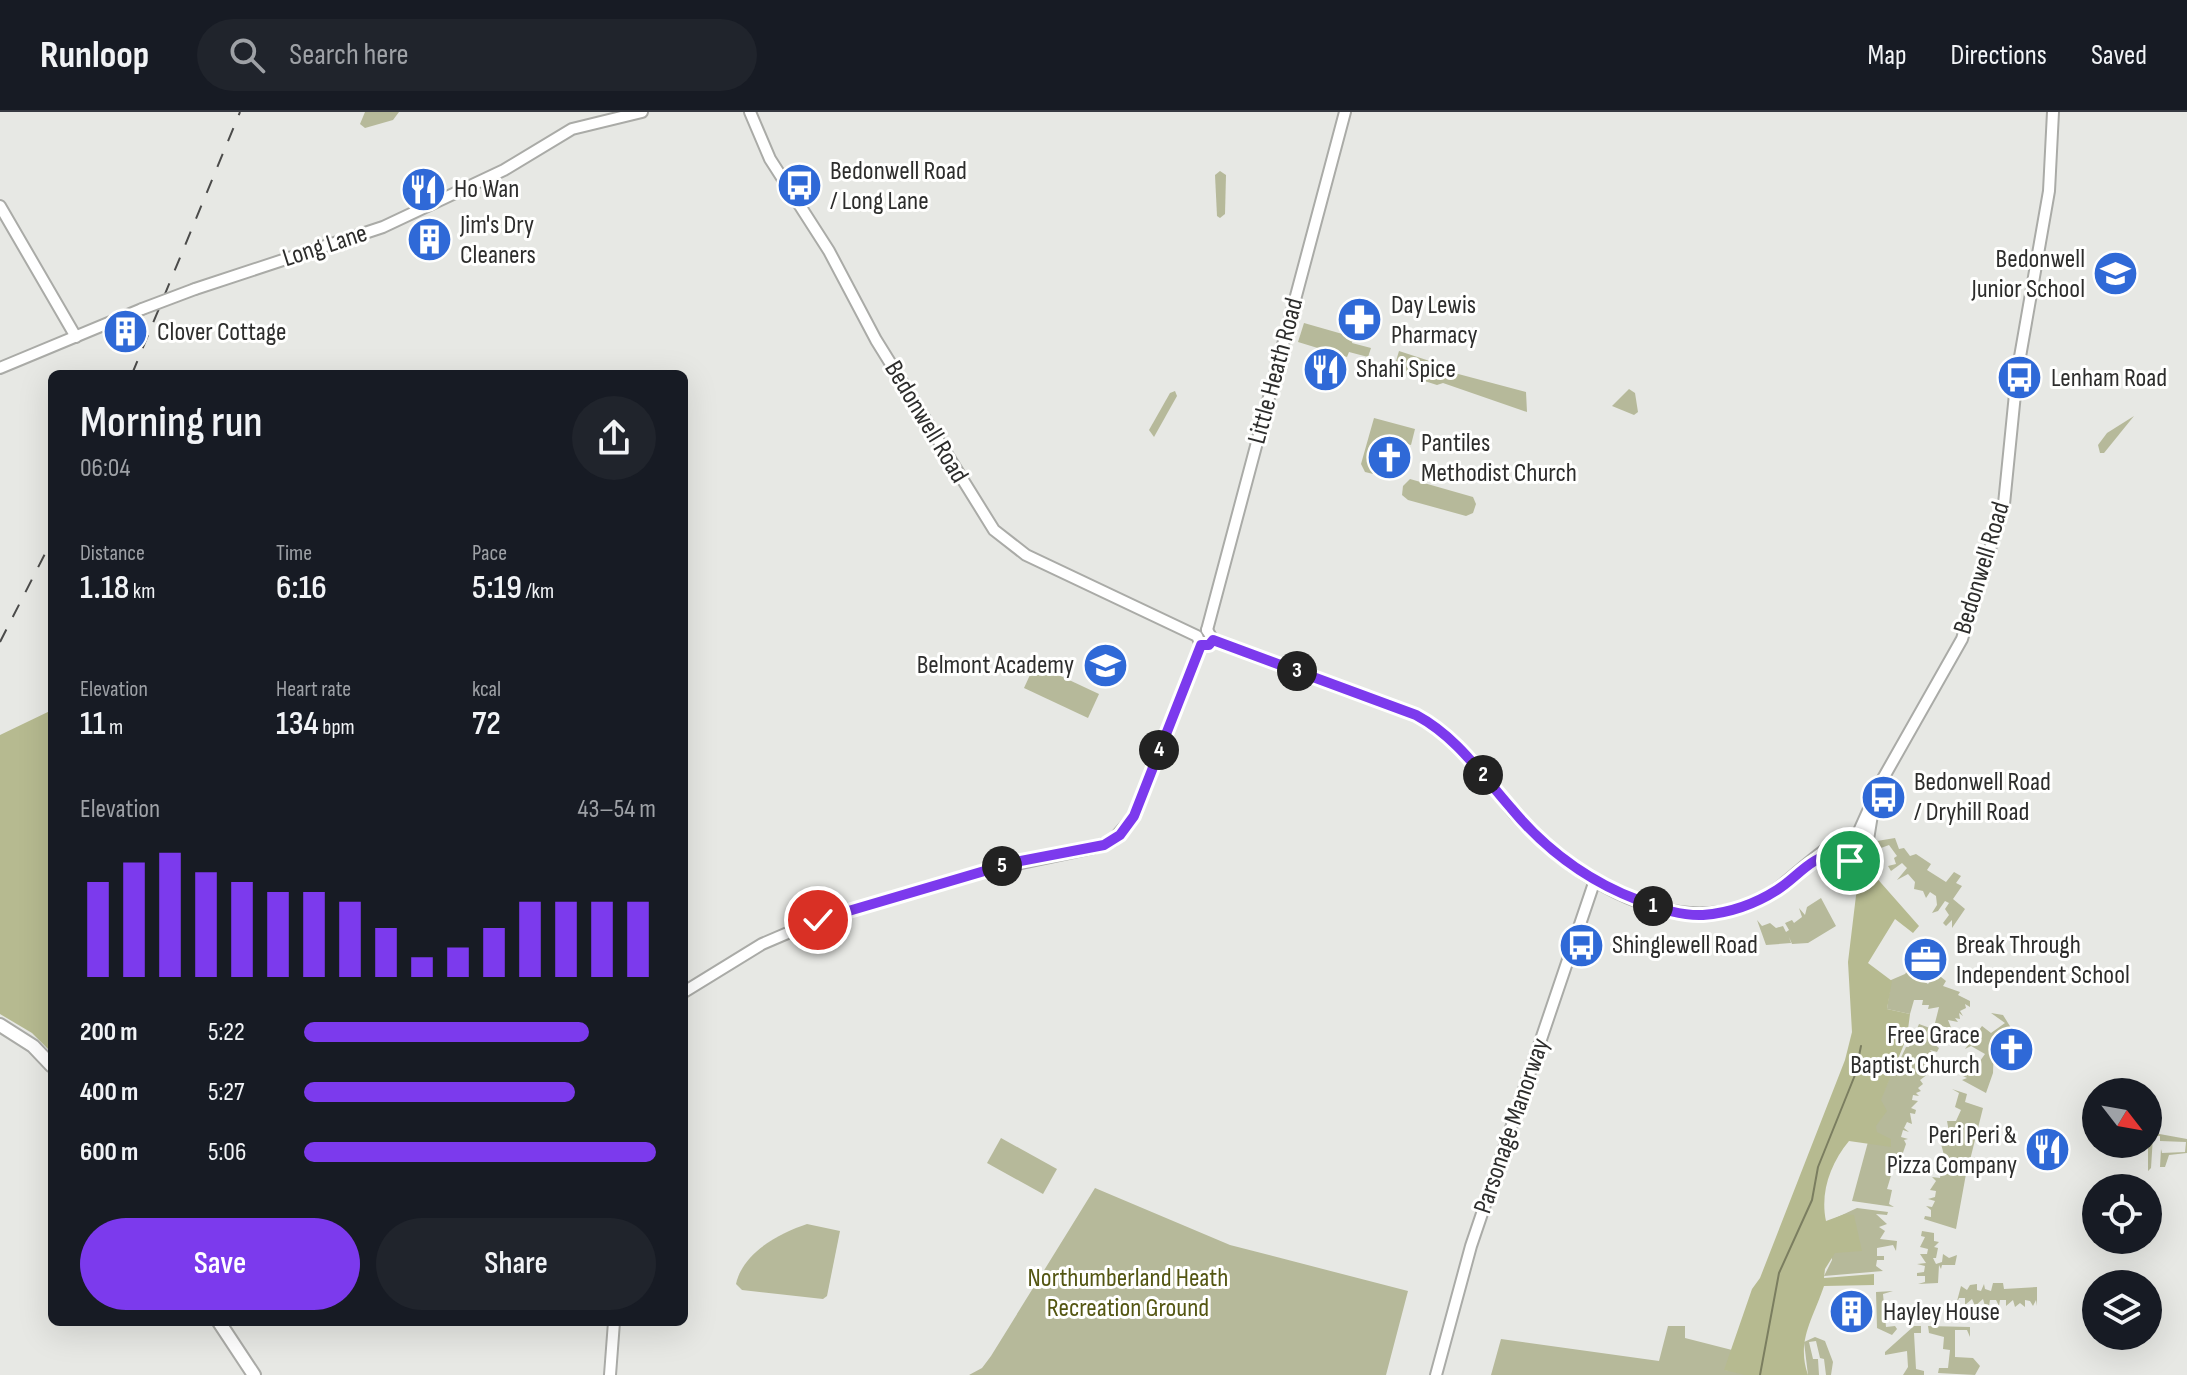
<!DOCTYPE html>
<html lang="en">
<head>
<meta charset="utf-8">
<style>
	body { margin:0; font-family:"Sofia Sans Condensed",sans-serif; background:#20242c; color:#f1f3f6; height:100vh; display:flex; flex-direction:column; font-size:30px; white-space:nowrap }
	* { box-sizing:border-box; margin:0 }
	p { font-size:26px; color:#9ea1a6 }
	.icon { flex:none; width:44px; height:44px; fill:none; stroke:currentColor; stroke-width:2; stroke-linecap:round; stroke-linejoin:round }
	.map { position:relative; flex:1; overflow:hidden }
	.panel { position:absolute; left:48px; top:258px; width:640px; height:956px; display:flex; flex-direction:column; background:#171b24; border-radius:12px; box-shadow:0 8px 32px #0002 }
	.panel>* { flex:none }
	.needle { width:52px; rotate:121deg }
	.controls { position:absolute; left:2082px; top:966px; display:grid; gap:16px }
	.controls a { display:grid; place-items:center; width:80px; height:80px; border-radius:50%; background:#171b24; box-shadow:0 8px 32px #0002; font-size:40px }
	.pin { position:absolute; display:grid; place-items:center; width:68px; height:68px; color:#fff; margin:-34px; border:4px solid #fff; border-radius:50%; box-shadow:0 2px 8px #0007 }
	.km { position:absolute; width:40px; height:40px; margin:-20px; border-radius:50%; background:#222; color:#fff; font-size:22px; line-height:40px; text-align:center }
	.round { display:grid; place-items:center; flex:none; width:84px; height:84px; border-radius:42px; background:#20242c }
	.headline { display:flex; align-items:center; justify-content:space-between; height:136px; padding:0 32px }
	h1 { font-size:44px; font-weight:600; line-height:60px }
	.stats { display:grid; grid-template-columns:repeat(3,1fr); gap:12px; height:136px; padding:8px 32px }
	.stats div { display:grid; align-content:center }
	.stats b { font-size:34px; font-weight:600 }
	.stats small { font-size:22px; font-weight:400 }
	.stats p { font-size:22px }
	.chart { height:224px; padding:16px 32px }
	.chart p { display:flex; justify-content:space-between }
	.chart svg { width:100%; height:144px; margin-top:8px; stroke:#7c3aed; stroke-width:6 }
	.action { display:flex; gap:16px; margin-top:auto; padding:16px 32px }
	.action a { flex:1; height:92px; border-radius:48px; background:#7c3aed; color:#fff; font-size:32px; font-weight:600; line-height:92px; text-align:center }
	.action a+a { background:#20242c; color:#f1f3f6 }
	ul { padding:0 32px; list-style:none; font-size:26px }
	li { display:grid; grid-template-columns:128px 96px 1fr; align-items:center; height:60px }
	li i { height:20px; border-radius:10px; background:#7c3aed }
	header { display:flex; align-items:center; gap:48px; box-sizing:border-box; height:112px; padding:0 40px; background:#171b24; border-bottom:2px solid #363941 }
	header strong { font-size:38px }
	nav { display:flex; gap:44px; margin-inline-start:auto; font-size:28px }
	.search { width:560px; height:72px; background:#20242c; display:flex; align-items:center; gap:20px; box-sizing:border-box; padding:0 28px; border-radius:44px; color:#9ea1a6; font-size:30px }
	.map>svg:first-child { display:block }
	.green { fill:#b6b99a }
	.forest { fill:#b6ba90 }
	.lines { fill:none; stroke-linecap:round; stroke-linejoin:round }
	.stream { stroke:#7b7e60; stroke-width:2 }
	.minor-casing { stroke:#aaaba7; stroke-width:14 }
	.major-casing { stroke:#aaaba7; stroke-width:16 }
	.minor { stroke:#fff; stroke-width:10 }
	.major { stroke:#fff; stroke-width:12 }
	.rail { stroke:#4b4b4a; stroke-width:2; stroke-dasharray:14 14; stroke-linecap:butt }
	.minor-bridge-casing { stroke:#aaaba7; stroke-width:14; stroke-linecap:butt }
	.minor-bridge { stroke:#fff; stroke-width:10 }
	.route-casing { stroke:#fff; stroke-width:16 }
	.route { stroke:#7c3aed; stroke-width:10 }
	.labels { text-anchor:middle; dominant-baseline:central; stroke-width:6; stroke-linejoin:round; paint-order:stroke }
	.poi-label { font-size:26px; fill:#2d2d2c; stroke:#fffffe; text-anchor:start }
	.street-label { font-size:26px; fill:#2d2d2c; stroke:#fffffe }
	.park-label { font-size:26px; fill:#545612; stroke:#fffffe }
</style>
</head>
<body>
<header>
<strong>Runloop</strong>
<div class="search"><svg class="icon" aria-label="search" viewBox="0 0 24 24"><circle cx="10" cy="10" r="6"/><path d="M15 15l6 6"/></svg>Search here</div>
<nav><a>Map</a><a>Directions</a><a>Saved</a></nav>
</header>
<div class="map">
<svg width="2187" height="1263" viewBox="0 0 2187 1263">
	<rect width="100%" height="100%" fill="#e7e8e4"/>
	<g class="green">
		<path d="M365,0H399L393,8L365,16L360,12Z"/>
		<path d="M1220,59L1226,63L1225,102L1220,106L1217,104L1215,63Z"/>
		<path d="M1304,211L1353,225L1352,231L1371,236L1368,245L1349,240L1347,245L1298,230Z"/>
		<path d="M1399,239L1442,253L1447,259L1526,280L1527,300L1443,271L1437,273L1393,259Z"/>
		<path d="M1629,277L1635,281L1638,300L1634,303L1612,294Z"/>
		<path d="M1175,279L1177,284L1154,325L1149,318L1170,281Z"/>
		<path d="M2134,304L2104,341H2100L2098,333L2107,321Z"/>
		<path d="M1374,306L1415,317L1411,333L1399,330L1390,366L1365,360L1361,352Z"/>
		<path d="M1410,367L1473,385L1476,392L1473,401L1466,404L1408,388L1402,383L1403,374Z"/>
		<path d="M1035,552L1099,582L1088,606L1024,576Z"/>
		<path d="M1895,726L1899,737L1904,736L1910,744L1916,742L1931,752L1927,758L1946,770L1954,760L1961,764L1956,771L1962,774L1953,787L1965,797L1952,816V808L1946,814L1943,811L1949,803L1945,797L1949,791L1945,789L1938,799L1932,801L1937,793L1936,784L1930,780L1926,786L1923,779L1914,777L1915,770L1908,762L1897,768L1907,756L1902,751L1891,759L1888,754L1896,752L1894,746L1897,744L1889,733L1881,736L1883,744L1878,746L1874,739L1877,729Z"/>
		<path d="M1821,786L1836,814L1808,831L1792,832L1789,825L1791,831L1766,833L1757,808L1762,814L1770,811L1776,816L1783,814L1786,820L1789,818L1785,811L1792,808L1794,811L1802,805L1799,796L1805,803L1807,795Z"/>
		<path d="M1910,855L1916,864L1924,855L1928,858L1922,868L1928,872L1936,861L1946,869L1943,874L1960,880L1958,883L1970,889V895L1965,892L1966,896L1960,899L1963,904L1959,901L1960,907L1955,906L1958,910L1948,908L1952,918L1935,911L1939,895L1928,897L1929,893H1922L1923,888H1914L1910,902L1887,897L1891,868L1905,862Z"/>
		<path d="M1991,901L2003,903L2013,919L1999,922L2000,932L1994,934L1993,961L1986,981L1962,968L1967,966L1961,963L1963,959L1969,962L1967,951L1977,955L1975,946L1980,949L1985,942L1971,934L1965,937L1982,914L1991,921L2005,911Z"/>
		<path d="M1919,912L1941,920L1945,927L1943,930L1938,927L1934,932L1939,936L1937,940L1930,938L1935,944H1929L1926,950L1931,952H1926L1923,959L1928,962L1920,968L1923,972L1918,976L1921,979L1916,981L1919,984L1913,983L1912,988L1918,989L1911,996L1916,998L1915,1002L1910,1001L1912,1012L1907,1010L1904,1016L1909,1020L1903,1018L1901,1025L1908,1027L1904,1028L1906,1032L1898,1055L1903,1059L1893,1057L1887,1077L1892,1078L1889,1092L1894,1095L1852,1089L1878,993L1896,951L1899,950L1906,935H1909Z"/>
		<path d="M1952,977L1967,982L1965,990L1983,996L1967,1060L1942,1056L1944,1043L1941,1032L1948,1033V1028L1941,1020H1949L1947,1009H1956L1961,998L1955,995L1959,981Z"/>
		<path d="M2154,1021L2187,1027V1041L2169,1043L2165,1055H2160L2161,1037L2162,1041L2185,1040L2186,1030L2160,1029V1024H2153L2151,1056L2148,1059V1026Z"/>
		<path d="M1001,1026L1057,1057L1043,1082L987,1051Z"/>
		<path d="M1935,1056L1966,1062L1956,1117L1924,1107L1925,1104L1931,1105V1098L1926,1094L1932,1095L1935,1089L1928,1087L1935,1085L1936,1079L1930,1078L1936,1069L1932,1065L1940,1066L1941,1060Z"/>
		<path d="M1095,1076L1230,1133L1408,1179L1386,1263H969L982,1256L991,1244Z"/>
		<path d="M1857,1096L1888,1100L1887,1103L1876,1102L1887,1112L1879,1115L1885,1119L1880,1127L1897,1129L1896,1139L1893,1133L1877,1136V1144H1884V1148H1877L1876,1154L1883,1159L1824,1164L1832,1148L1827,1110Z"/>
		<path d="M807,1112L840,1119L827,1184L823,1187L742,1178L736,1172C743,1140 780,1121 807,1112Z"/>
		<path d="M1922,1119L1934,1121V1129L1939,1130L1934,1135L1938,1136L1936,1146H1933L1936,1152L1942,1150L1943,1142L1949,1146L1957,1143L1955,1153H1942L1941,1157L1939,1153L1938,1171L1918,1172L1925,1170V1164H1917V1161L1924,1160L1925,1154L1917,1152L1926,1151L1920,1142H1927L1928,1137L1920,1135L1925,1125L1921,1124Z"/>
		<path d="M1993,1171H2003L2004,1177L2037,1175V1194L2036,1188L2033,1194L2030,1189L2025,1188V1195L2020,1191L2015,1195L2013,1188L2006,1194V1188H2000L1999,1194L1996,1188H1990L1989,1194H1985L1983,1187L1975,1194L1972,1187L1965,1193V1186H1959L1956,1193L1961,1174L1967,1178L1970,1173L1977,1172V1178L1981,1179L1984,1172L1985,1177L1991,1179Z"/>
		<path d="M1893,1179L1883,1182L1886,1215L1895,1214L1897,1217L1892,1223L1877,1216L1876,1180Z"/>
		<path d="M1668,1214H1685V1226L1732,1238L1725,1258L1746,1260L1745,1263H1491L1501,1227L1659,1249Z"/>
		<path d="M1914,1214H1921V1221H1914L1916,1257L1924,1259V1263H1903L1908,1255L1907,1239L1885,1243V1240Z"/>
		<path d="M1928,1214L1970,1215V1225L1967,1218H1955V1245L1973,1246L1980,1254L1975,1263L1938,1261L1939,1256H1948L1950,1238L1943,1237L1944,1225L1929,1221Z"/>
		<path d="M1815,1225L1825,1229L1833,1250L1831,1263H1826L1824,1247L1820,1246L1816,1229L1809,1230L1813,1247H1818L1819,1263H1808L1804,1230Z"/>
	</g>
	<g class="forest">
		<path d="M52,598V941L32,921L0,902V623Z"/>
		<path d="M1864,761L1874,763L1919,814L1913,821L1895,807L1868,851L1892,869L1887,897L1910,902L1907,925L1881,988L1887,999L1876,1014L1877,1020L1891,1027V1035L1849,1029C1830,1052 1820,1081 1826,1109L1845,1102L1854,1103L1862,1139L1835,1141L1825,1157L1824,1166L1874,1162V1173L1824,1174C1813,1207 1796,1229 1808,1263H1745L1724,1258L1752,1177L1760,1166L1845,948L1852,920L1848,850L1858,767Z"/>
	</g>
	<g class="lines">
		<path class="stream" d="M1760,1263L1779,1161L1812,1088L1818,1055L1855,963L1861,934"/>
		<defs>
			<g id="minor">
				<path d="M750,0L770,47L829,139L876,228L994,418L1026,443L1197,524L1201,533"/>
				<path d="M0,94L76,225"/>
				<path d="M195,177L383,115L504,58L572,17L642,0"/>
				<path d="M0,256L142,197"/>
				<path d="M1207,518L1213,528L1416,603C1459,626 1483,665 1514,701C1569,762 1657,821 1743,795C1776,784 1795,760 1822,740C1831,733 1845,733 1855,728L1881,670L1962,527L2004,392L2017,262L2049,79L2053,0"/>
				<path d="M1207,518L1345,0"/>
				<path d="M1822,745L1846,743L1854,751L1865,746L1872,703"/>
				<path d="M684,880L762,832L818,808L983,759L1093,736L1112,729L1134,704L1201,533"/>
				<path d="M610,1263L614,1210"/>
				<path d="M1436,1263L1471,1134L1595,768"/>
			</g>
			<g id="major">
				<path d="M0,913L33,934L52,954"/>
				<path d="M219,1210L254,1263"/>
			</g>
		</defs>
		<use href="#minor" class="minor-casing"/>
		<use href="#major" class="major-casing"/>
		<use href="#minor" class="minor"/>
		<use href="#major" class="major"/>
		<g class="rail">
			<path d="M132,262L240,0"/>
			<path d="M0,530L52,428"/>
		</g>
		<defs>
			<path id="minor-bridge" d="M142,197L195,177"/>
		</defs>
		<use href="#minor-bridge" class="minor-bridge-casing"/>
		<use href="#minor-bridge" class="minor-bridge"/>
	</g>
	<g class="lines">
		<defs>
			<path id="route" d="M818,808L1015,750L1104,733L1120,723L1134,704L1201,533H1209L1213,528L1416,603C1457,625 1481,662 1511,696C1545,737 1588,769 1638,788C1657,796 1681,804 1703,803C1729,801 1755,792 1777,778C1798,765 1811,743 1838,742L1850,749"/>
		</defs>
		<use href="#route" class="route-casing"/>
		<use href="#route" class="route"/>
	</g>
	<defs>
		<symbol id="bus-disc" viewBox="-11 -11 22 22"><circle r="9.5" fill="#2f69d7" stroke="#fffffe"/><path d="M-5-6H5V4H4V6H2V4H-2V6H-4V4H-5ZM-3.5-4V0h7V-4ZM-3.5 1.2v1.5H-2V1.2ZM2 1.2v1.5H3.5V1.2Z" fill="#fff"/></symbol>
		<symbol id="restaurant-disc" viewBox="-11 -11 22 22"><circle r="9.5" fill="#2f69d7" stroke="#fffffe"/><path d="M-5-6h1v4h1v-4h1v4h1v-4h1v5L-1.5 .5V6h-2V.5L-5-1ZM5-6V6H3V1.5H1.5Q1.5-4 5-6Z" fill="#fff"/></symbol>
		<symbol id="building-disc" viewBox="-11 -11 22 22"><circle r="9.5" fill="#2f69d7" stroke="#fffffe"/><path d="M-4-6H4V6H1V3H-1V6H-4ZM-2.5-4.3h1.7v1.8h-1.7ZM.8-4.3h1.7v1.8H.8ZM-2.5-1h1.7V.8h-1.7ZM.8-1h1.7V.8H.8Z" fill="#fff"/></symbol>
		<symbol id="school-disc" viewBox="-11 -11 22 22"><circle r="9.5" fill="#2f69d7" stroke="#fffffe"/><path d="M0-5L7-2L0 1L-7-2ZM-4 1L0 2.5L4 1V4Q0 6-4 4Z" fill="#fff"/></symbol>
		<symbol id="pharmacy-disc" viewBox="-11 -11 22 22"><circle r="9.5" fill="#2f69d7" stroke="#fffffe"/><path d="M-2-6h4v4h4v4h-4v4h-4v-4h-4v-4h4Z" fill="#fff"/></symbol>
		<symbol id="church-disc" viewBox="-11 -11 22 22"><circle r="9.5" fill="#2f69d7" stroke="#fffffe"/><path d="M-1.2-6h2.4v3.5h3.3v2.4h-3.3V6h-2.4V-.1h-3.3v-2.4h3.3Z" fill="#fff"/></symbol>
		<symbol id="office-disc" viewBox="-11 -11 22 22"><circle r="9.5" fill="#2f69d7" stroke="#fffffe"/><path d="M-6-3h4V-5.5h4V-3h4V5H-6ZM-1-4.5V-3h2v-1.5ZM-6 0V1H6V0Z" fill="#fff"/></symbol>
	</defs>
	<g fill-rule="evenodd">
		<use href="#bus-disc" x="774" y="48" width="51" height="51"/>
		<use href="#restaurant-disc" x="398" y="52" width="51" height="51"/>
		<use href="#building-disc" x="404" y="102" width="51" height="51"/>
		<use href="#school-disc" x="2090" y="136" width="51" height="51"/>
		<use href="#pharmacy-disc" x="1334" y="182" width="51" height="51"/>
		<use href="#building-disc" x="100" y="194" width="51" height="51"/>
		<use href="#restaurant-disc" x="1300" y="232" width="51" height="51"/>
		<use href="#bus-disc" x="1994" y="240" width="51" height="51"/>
		<use href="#church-disc" x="1364" y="320" width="51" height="51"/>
		<use href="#school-disc" x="1080" y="528" width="51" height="51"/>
		<use href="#bus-disc" x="1858" y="660" width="51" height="51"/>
		<use href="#bus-disc" x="1556" y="808" width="51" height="51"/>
		<use href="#office-disc" x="1900" y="822" width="51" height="51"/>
		<use href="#church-disc" x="1986" y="912" width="51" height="51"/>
		<use href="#restaurant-disc" x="2022" y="1012" width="51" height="51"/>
		<use href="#building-disc" x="1826" y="1174" width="51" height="51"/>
	</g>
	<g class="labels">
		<g class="poi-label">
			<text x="830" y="59">Bedonwell Road<tspan x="830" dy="30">/ Long Lane</tspan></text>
			<text x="454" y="77">Ho Wan</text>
			<text x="460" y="113">Jim's Dry<tspan x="460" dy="30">Cleaners</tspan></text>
			<text x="2085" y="147" text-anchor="end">Bedonwell<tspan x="2085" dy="30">Junior School</tspan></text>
			<text x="1391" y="193">Day Lewis<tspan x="1391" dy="30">Pharmacy</tspan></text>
			<text x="157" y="220">Clover Cottage</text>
			<text x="1356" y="257">Shahi Spice</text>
			<text x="2051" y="266">Lenham Road</text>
			<text x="1421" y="331">Pantiles<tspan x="1421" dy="30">Methodist Church</tspan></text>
			<text x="1074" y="553" text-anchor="end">Belmont Academy</text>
			<text x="1914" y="670">Bedonwell Road<tspan x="1914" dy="30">/ Dryhill Road</tspan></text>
			<text x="1612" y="833">Shinglewell Road</text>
			<text x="1956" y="833">Break Through<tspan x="1956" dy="30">Independent School</tspan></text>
			<text x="1980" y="923" text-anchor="end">Free Grace<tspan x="1980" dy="30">Baptist Church</tspan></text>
			<text x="2017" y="1023" text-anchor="end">Peri Peri &amp;<tspan x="2017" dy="30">Pizza Company</tspan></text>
			<text x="1883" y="1200">Hayley House</text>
		</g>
		<g class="street-label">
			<text transform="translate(325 134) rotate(-18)">Long Lane</text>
			<text transform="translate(1276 259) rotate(-75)">Little Heath Road</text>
			<text transform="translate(926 310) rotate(59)">Bedonwell Road</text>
			<text transform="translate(1982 456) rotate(-73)">Bedonwell Road</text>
			<text transform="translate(1512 1014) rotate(-71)">Parsonage Manorway</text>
		</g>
		<g class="park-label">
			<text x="1128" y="1166">Northumberland Heath<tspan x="1128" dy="30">Recreation Ground</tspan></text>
		</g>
	</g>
</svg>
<div class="controls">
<a><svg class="needle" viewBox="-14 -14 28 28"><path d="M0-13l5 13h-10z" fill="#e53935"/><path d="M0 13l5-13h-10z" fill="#9ea1a6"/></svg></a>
<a><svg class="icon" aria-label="locate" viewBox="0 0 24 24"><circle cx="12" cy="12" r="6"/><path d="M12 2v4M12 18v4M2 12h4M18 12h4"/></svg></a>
<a><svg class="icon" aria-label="layers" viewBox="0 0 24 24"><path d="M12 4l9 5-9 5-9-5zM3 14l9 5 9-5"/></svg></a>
</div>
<div class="pin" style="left:1850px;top:749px;background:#1e9e55"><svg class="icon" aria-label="arrive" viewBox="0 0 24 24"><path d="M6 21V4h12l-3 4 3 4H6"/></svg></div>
<div class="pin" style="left:818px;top:808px;background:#d93025"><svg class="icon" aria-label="check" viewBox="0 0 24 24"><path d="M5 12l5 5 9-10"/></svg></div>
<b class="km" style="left:1653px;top:794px">1</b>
<b class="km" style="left:1483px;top:663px">2</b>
<b class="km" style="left:1297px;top:559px">3</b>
<b class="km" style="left:1159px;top:638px">4</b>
<b class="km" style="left:1002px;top:754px">5</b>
<section class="panel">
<div class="headline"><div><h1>Morning run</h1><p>06:04</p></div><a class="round"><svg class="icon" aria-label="share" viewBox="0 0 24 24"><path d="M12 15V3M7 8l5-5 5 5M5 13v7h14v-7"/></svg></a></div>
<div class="stats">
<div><p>Distance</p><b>1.18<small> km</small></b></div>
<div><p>Time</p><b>6:16</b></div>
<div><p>Pace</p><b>5:19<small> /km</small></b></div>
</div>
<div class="stats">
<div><p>Elevation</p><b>11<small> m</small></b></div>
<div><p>Heart rate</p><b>134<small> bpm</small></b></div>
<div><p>kcal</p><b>72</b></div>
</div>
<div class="chart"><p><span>Elevation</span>43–54 m</p>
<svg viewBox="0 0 160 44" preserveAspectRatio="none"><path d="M5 44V15M15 44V9M25 44V6M35 44V12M45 44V15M55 44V18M65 44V18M75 44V21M85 44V29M95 44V38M105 44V35M115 44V29M125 44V21M135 44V21M145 44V21M155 44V21"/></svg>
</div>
<ul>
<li><b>200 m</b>5:22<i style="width:81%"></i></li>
<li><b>400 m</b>5:27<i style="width:77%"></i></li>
<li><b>600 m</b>5:06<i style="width:100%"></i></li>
</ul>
<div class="action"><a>Save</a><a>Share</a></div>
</section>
</div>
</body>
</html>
